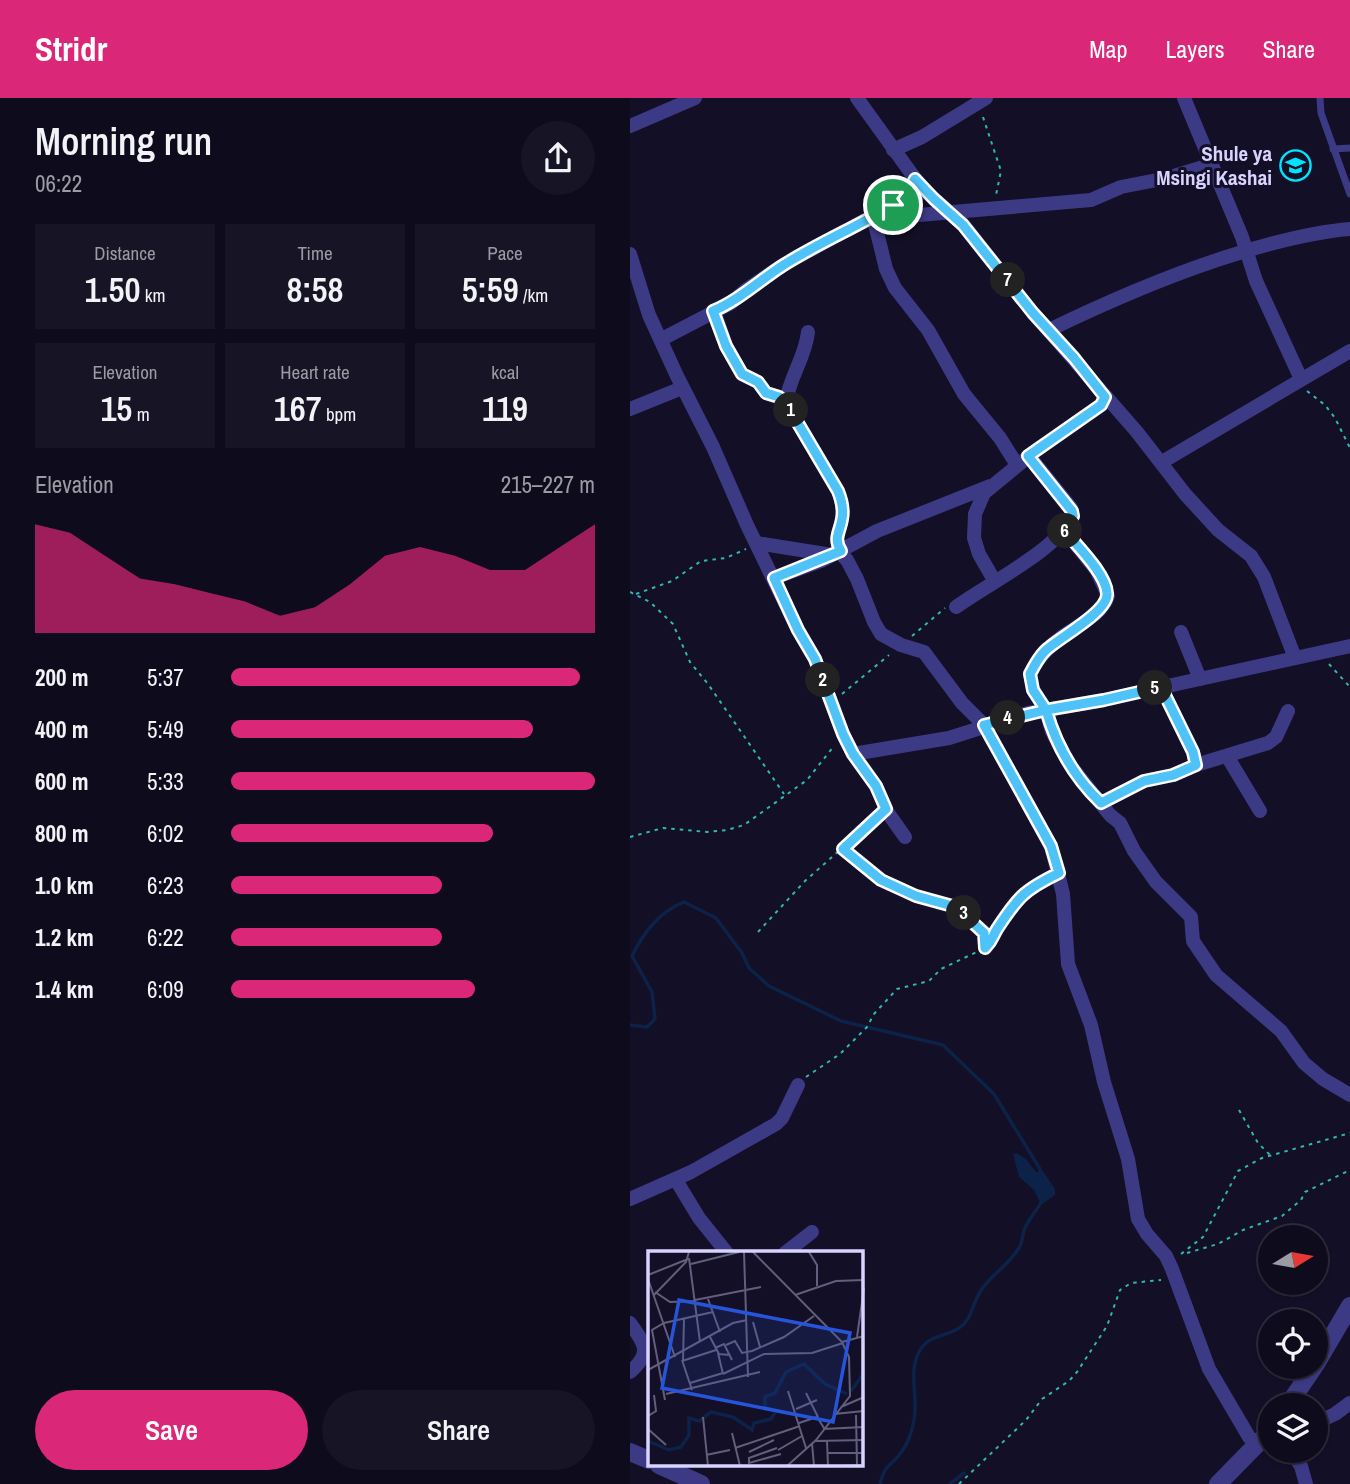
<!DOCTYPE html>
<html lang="en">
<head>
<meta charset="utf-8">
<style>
	body { margin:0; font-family:"Archivo Narrow",sans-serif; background:#171425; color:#f1f3f6; height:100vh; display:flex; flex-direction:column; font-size:26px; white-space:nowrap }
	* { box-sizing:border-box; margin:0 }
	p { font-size:23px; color:#9b9ba3 }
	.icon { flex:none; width:38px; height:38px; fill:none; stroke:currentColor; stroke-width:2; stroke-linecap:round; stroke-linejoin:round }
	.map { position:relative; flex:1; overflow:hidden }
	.details { display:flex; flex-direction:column; background:#0e0b1c; width:630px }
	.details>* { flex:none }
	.needle { width:46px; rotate:79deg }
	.controls { position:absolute; left:628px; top:1127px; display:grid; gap:14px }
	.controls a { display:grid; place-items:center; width:70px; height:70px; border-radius:50%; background:#0e0b1c; box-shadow:0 2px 5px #0004,0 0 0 2px #2e2b3b; font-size:35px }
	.pin { position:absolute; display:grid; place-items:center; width:60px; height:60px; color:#fff; margin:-30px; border:4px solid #fff; border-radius:50%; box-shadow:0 2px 7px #0007 }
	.km { position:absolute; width:35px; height:35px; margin:-18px; border-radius:50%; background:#222; color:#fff; font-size:19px; line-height:35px; text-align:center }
	.round { display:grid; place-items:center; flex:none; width:74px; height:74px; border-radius:37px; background:#171425 }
	.overview { display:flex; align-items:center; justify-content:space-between; height:119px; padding:0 35px }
	h1 { font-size:38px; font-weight:600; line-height:52px }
	.stats { display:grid; grid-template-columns:repeat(3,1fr); gap:10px; height:119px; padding:7px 35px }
	.stats div { display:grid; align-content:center; border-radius:0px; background:#171425; text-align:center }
	.stats b { font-size:35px; font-weight:600 }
	.stats small { font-size:19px; font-weight:400 }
	.stats p { font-size:19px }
	.chart { height:196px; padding:14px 35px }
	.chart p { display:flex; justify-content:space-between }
	.chart svg { width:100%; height:126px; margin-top:7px; fill:#db2777; opacity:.7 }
	.button { display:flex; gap:14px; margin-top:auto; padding:14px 35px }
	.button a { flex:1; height:80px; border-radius:42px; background:#db2777; color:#fff; font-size:28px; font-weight:600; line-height:80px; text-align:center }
	.button a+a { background:#171425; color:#f1f3f6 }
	ul { padding:0 35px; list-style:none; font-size:23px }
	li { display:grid; grid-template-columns:112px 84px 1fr; align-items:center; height:52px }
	li i { height:18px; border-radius:9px; background:#db2777 }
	header { display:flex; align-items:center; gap:42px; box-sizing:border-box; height:98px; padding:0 35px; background:#db2777; color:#fff }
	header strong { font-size:33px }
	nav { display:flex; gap:38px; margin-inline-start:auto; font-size:24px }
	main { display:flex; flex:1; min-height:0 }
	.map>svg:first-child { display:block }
	.water { fill:#0c2248 }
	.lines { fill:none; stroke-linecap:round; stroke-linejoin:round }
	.stream { stroke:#0c2248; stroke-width:3.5 }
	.path { stroke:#2fb8b0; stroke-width:2; stroke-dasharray:3.5 5; stroke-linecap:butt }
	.service { stroke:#3d3a85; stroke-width:7 }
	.minor { stroke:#3d3a85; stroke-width:14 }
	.tertiary { stroke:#3d3a85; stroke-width:18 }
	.route-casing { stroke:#fff; stroke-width:14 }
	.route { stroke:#4fc3f7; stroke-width:9 }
	.labels { text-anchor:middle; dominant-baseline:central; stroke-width:6; stroke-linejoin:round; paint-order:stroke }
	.poi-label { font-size:21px; font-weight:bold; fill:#d9d4ff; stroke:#130f26; text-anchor:end }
	.inset-river { fill:none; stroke:#0c2248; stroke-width:3.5 }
	.inset-road { fill:none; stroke:#625e7d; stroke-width:2 }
	.view { fill:#2655da; fill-opacity:0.15; stroke:#2655da; stroke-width:3.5 }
	.inset-edge { fill:none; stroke:#d9d4ff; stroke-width:3.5 }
</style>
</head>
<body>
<header>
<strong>Stridr</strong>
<nav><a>Map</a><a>Layers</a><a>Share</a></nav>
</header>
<main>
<section class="details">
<div class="overview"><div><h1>Morning run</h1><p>06:22</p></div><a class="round"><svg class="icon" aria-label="share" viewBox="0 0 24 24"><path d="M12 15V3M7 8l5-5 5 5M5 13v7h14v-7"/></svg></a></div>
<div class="stats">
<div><p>Distance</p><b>1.50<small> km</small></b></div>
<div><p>Time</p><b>8:58</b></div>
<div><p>Pace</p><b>5:59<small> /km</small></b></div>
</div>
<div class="stats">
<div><p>Elevation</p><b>15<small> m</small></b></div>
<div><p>Heart rate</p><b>167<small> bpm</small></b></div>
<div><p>kcal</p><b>119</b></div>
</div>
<div class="chart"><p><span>Elevation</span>215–227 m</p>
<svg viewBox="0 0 160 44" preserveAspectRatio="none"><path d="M0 44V6L10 9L20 17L30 25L40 27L50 30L60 33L70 38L80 35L90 27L100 17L110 14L120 17L130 22L140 22L150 14L160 6V44z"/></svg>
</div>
<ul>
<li><b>200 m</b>5:37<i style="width:96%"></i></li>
<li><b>400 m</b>5:49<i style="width:83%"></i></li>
<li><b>600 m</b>5:33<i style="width:100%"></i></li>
<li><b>800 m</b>6:02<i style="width:72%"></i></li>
<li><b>1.0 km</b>6:23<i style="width:58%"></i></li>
<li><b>1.2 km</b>6:22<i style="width:58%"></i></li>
<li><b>1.4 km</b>6:09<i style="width:67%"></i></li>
</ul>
<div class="button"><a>Save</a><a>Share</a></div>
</section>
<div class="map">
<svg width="720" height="1386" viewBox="0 0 720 1386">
	<rect width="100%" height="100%" fill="#130f26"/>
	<path class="water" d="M387,1055L396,1061L406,1074L413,1073L425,1091V1097L411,1107L404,1092L389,1079L383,1056Z"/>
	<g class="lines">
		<g class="stream">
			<path d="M0,927L17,929L25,921L22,894L2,858C14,834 29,814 54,804L86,820L112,855L119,870L139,888L211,923L313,947L364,996L410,1071L411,1078"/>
			<path d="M250,1386C255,1366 259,1370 270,1356C278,1346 282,1334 284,1322C289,1297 276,1272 292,1249C301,1237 318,1238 329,1230C342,1221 342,1207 350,1194C359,1178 379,1167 389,1150C393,1144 392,1136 395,1130C399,1121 407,1112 412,1103"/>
			<path d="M320,1386L334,1375"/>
		</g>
		<g class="path">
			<path d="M353,19L371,73L366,97"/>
			<path d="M677,293L695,307L705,320L720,350"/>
			<path d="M0,494L20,504L43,526L60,564L78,586L154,696"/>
			<path d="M6,496L42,483L71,463L96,460L116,451"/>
			<path d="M282,538L315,510"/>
			<path d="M699,566L720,589"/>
			<path d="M212,596L259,557"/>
			<path d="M0,739L33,730L77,734L97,732L114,727L177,682L204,648"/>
			<path d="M213,751L251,781L287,798L326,809L354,835L355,849"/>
			<path d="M128,834L175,783L245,721"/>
			<path d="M176,979L210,956L237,929L244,916L267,891L299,883L311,871L355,850L363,842L366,833L385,804L395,794L414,782"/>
			<path d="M609,1012L628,1045L641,1058"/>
			<path d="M557,1155L588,1146L613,1132L652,1118L671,1102L675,1094L720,1072"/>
			<path d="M551,1156L573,1139L608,1073L632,1060L720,1035"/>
			<path d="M329,1386L396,1322L412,1301L439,1283L447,1274L477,1228L490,1192L501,1185L531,1182"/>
		</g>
		<g class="service">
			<path d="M690,0L691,15L720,96"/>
			<path d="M703,51L720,50"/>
		</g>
		<g class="minor">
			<path d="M227,0L281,75L295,93L333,126L403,215L507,334L555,396L588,432L621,458L634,479L665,560"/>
			<path d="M554,0L612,139L626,183L671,281"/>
			<path d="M0,28L65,0"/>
			<path d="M263,52L292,39L356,0"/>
			<path d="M243,118L256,171L265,190L298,232L334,296L370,340L387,367"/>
			<path d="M243,121L461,102L491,89L537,80L580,67"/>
			<path d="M0,156L19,217L47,278L83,349L117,427L168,532L185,561L213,636L223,656L246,688L258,715L275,739"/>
			<path d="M84,213L96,248L112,276L128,284L136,295L149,299L156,305L208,393C212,403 214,411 212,421C210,434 203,440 211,453"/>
			<path d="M419,232C481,202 543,175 609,155C645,144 682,134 720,131"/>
			<path d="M32,241L101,205L117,191L153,167L263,107L279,92L285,81"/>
			<path d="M156,305C159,279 175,261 178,234"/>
			<path d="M0,311L52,290"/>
			<path d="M532,364L720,253"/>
			<path d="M435,433L467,473L478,498C472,517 448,527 433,538C419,548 408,560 400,575L403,592L416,612L422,634L440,667L480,717L490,725L504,753L526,784L561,819L563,843L586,877L651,933L674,965L693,981L720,997"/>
			<path d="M126,445L202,457"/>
			<path d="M209,454L217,462L227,481L244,524L251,536L271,547L294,554L332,605L354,627L421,748L433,796L438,866L461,927L474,984L498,1061L508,1121L517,1136L536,1158L542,1171L579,1271L619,1339L628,1348"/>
			<path d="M144,480L191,463L247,433L360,388"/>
			<path d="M364,482L349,456L344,440L345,416L354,395L404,354L471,307L476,299"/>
			<path d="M326,509C359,485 427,452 443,418L441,410L399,358"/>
			<path d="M551,534L570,581"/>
			<path d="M531,589L563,654L566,667"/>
			<path d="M223,656L319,640L398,615L474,602L720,548"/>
			<path d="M597,658L630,713"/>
			<path d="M471,705L514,683L543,677L566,667L638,645L646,639L658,613"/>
			<path d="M46,1082L69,1120L97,1155"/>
			<path d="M0,1101L61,1074L146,1026L152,1020L168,987"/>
			<path d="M155,1155L182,1134"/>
			<path d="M0,1225C15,1246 22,1255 0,1274"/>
			<path d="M686,1325L705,1316L720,1305"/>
			<path d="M661,1353L671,1368L676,1386"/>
		</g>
		<g class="tertiary">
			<path d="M686,1266L720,1208"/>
			<path d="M658,1307L684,1269"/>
			<path d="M0,1354L19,1362"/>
			<path d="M29,1367L71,1386"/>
			<path d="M588,1386L640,1333"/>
		</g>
	</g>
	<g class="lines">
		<defs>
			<path id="route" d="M263,107C227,129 188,145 152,168C129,183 109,202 83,213L96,248L112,276L128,284L136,295L149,299L156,305L208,393C212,403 214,411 212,421C210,434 203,440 211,453L144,480L168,532L185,561L213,636L223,656L246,688L256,711L213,751L251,782L286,798L326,809L354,835L355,850C363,842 362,839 367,831C388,799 394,792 429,775L421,748L354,627L416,612C426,647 445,680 471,705L514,683L543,677L566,667L563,654L531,589L474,602L416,612L403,592L400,576C404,568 409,559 415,553C428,540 479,514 477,495C476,476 447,448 435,433L443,418L442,413L398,358L471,307L475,299L444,260L403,215L333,127L304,101L285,81L279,92L263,107"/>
		</defs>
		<use href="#route" class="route-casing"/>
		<use href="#route" class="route"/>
	</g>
	<defs>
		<symbol id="school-ring" viewBox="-11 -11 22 22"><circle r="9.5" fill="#130f26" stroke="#00e5ff" stroke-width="1.5"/><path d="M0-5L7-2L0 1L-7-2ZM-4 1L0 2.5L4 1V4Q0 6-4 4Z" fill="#00e5ff"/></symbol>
	</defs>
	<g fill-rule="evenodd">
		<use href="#school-ring" x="648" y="50" width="35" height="35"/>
	</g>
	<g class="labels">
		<g class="poi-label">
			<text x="642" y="55">Shule ya<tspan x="642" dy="24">Msingi Kashai</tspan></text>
		</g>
	</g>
	<g transform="translate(18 1153)">
		<rect width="215" height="215" fill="#130f26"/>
		<path class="inset-river" d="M203,140L216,122M0,190L21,199L33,196L41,184V167L51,170L63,161L85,166L104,179L106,172L123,168L128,160L117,156V146L127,142L138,121L156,113L177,133L199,143"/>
		<path class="inset-road" d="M96,1L100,126M105,1L194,91L201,106L202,145L168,189L139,215M161,1L169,14V35M41,7L52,91M43,13L91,1M0,24L40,8M0,28L27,106M7,41L22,51L47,50M6,44L38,11L41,1M147,44L188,30L216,29M60,48L72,81M47,49L113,36M105,71L112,96M62,86L71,103L82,104M209,86L216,37M194,91L216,85M78,94L87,90L94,102L104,100L136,86L166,65M67,97L76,93L84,109M70,102L75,123M34,109L44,139M34,110L68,99M35,110L36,67M0,119L85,72L99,69M75,123L116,103L164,102L195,92M42,132L75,122M140,140L158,197M158,142L170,166M18,143L112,121M17,149L4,79L16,72L65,61M193,156L216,146M148,158L169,149M186,163L216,160M208,164L209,214M0,165L8,160L6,144M55,166L60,215M151,172L169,166L176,177M0,178L18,194M175,178L216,176M84,182L92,215M167,190L216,189M179,190L180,215M164,192L166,215M87,197L152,175M129,197L101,207V212L133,203M130,199L154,185M101,201L126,189M179,202H216M58,204L82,199M193,215L216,214"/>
		<path class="view" d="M31,49L202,82L185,171L14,137Z"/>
		<rect width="215" height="215" class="inset-edge"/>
	</g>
</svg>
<div class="controls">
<a><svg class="needle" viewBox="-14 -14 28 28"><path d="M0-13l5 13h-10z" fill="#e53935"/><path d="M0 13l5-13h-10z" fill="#9b9ba3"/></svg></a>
<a><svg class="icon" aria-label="locate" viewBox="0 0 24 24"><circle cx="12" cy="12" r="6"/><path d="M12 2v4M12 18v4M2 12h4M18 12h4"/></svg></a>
<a><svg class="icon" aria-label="layers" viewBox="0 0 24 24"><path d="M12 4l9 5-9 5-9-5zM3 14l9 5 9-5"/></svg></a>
</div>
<div class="pin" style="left:263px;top:107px;background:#1e9e55"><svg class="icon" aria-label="arrive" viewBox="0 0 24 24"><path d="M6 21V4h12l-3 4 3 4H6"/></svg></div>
<b class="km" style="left:161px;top:312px">1</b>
<b class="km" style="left:193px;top:582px">2</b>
<b class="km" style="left:334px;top:815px">3</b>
<b class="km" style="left:378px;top:620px">4</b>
<b class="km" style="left:525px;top:590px">5</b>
<b class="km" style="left:435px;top:433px">6</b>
<b class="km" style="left:378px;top:182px">7</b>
</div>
</main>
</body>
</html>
